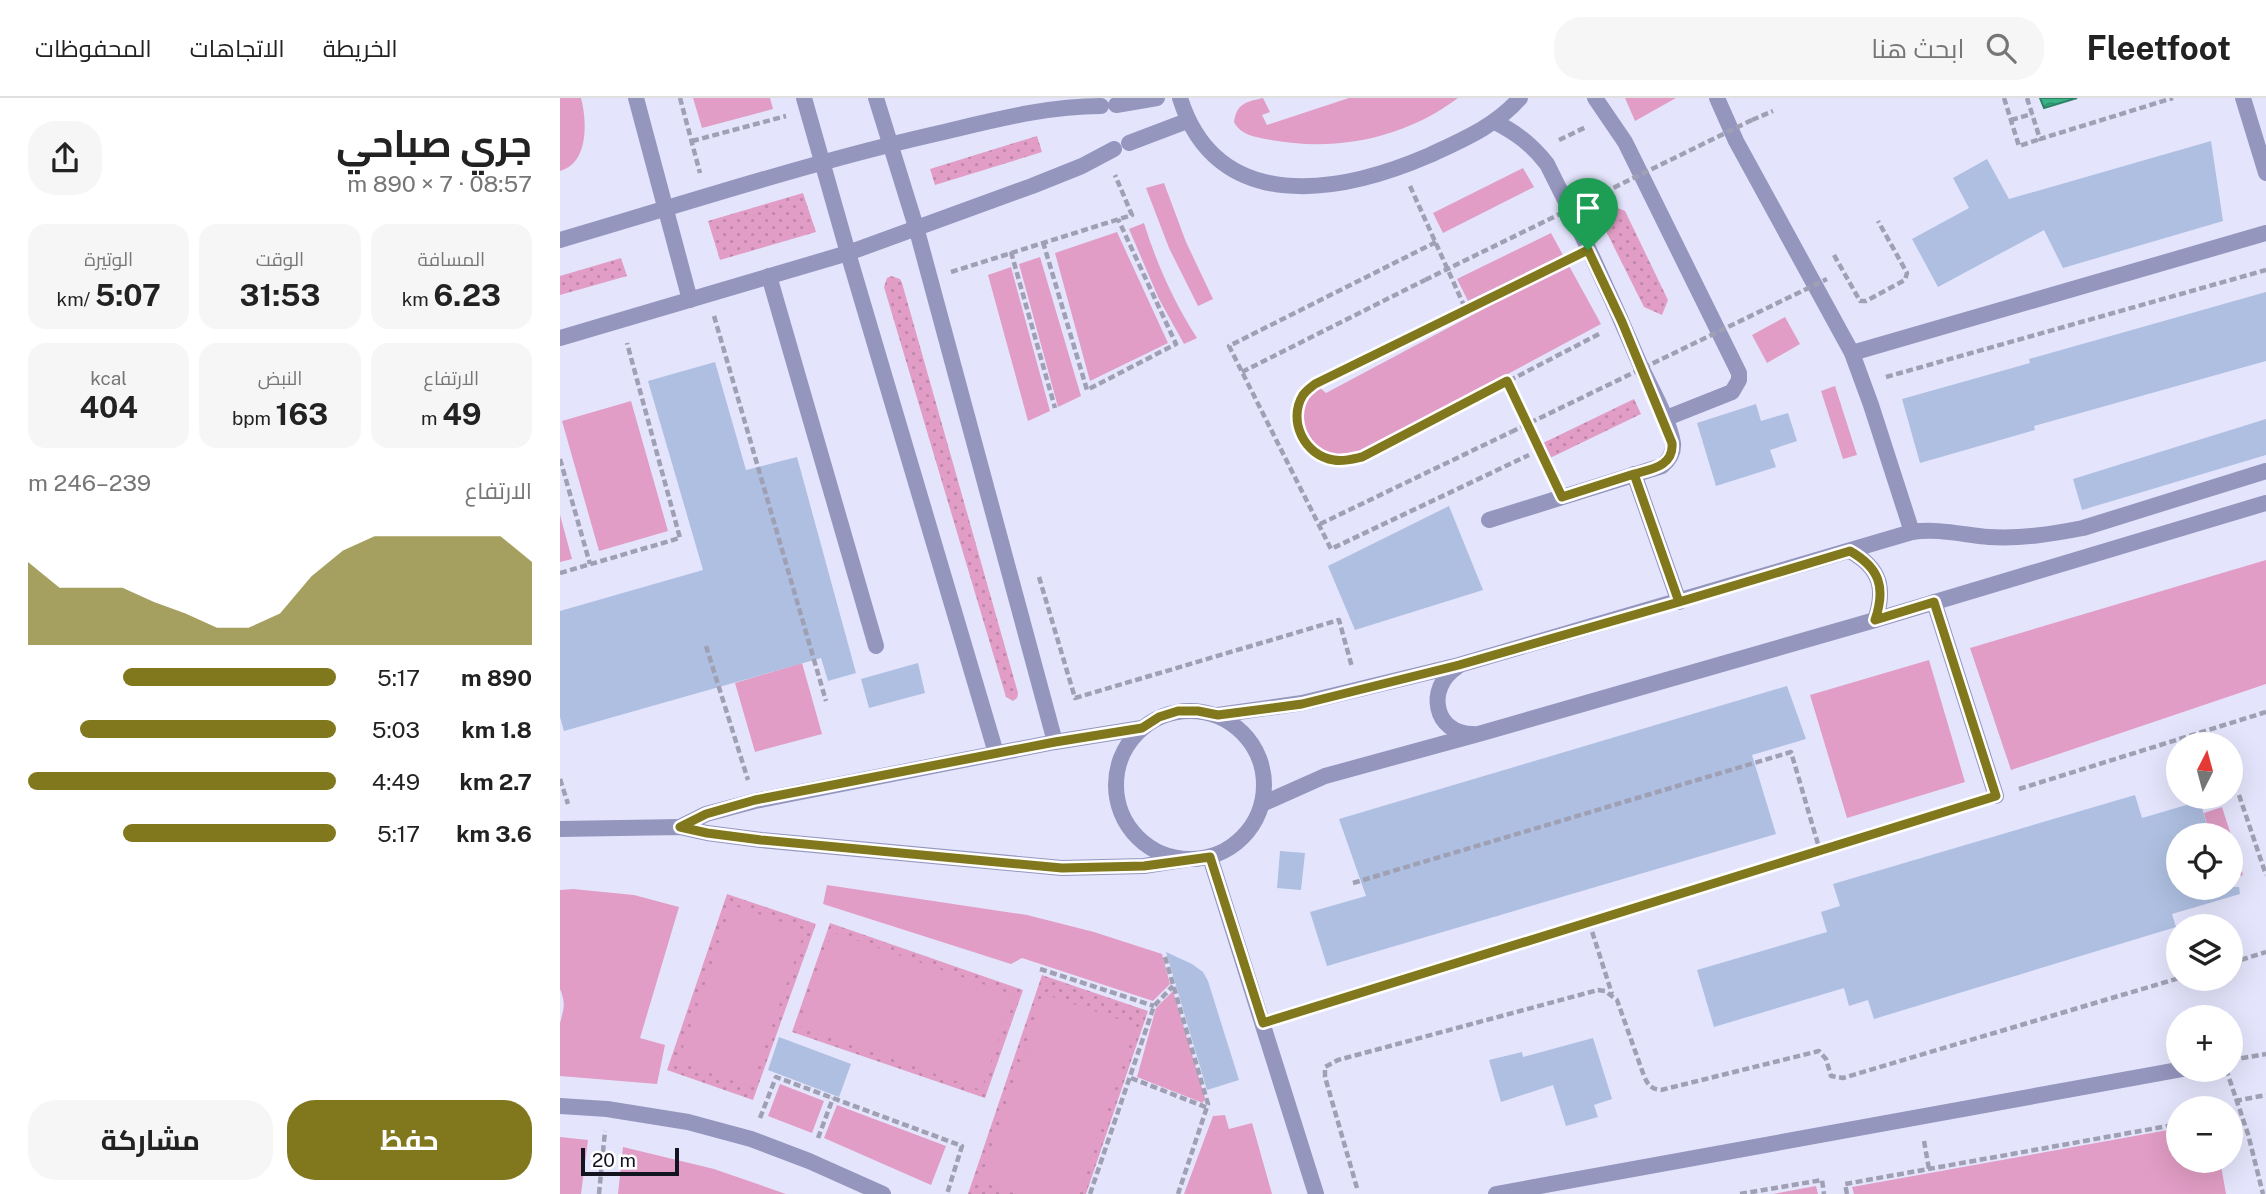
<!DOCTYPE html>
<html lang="ar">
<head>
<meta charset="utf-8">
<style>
	body { margin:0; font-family:"Public Sans",Cairo,sans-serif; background:#f6f6f6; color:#222; direction:rtl; height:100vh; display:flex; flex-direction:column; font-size:26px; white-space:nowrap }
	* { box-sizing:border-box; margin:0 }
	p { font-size:23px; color:#767676 }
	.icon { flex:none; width:38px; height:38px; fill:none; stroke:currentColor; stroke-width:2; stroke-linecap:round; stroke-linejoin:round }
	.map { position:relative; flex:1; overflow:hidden; direction:ltr }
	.panel { display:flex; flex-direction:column; background:#fff; width:560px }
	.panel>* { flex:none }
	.needle { width:46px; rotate:6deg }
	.fabs { position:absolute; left:1606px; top:634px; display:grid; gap:14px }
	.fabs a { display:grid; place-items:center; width:77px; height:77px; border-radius:50%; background:#fff; box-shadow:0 7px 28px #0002; font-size:35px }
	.scale { position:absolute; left:21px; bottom:18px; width:98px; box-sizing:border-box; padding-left:7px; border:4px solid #141421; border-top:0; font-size:19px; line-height:24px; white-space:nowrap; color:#141421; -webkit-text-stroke:5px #fff; paint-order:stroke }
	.pin { position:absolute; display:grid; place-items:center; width:60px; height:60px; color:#fff; margin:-72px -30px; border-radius:50% 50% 50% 0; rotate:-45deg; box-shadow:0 0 7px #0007 }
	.pin .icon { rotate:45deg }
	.round { display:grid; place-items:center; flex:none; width:74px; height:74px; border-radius:28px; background:#f6f6f6 }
	.summary { display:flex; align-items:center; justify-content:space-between; height:119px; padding:0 28px }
	h1 { font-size:38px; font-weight:700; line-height:52px }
	.metrics { display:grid; grid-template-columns:repeat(3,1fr); gap:10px; height:119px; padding:7px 28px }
	.metrics div { display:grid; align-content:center; border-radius:18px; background:#f6f6f6; text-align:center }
	.metrics b { font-size:30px; font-weight:700 }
	.metrics small { font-size:19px; font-weight:400 }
	.metrics p { font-size:19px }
	.chart { height:196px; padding:14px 28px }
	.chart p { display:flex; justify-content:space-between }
	.chart svg { width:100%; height:126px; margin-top:7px; fill:#81781d; opacity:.7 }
	.primary-button { display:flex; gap:14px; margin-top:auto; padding:14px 28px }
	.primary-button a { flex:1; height:80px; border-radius:28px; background:#81781d; color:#fff; font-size:28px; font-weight:700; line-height:80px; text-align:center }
	.primary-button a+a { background:#f6f6f6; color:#222 }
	ul { padding:0 28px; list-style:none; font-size:23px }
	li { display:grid; grid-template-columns:112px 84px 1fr; align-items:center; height:52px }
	li i { height:18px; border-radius:9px; background:#81781d }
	header { display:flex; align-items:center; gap:42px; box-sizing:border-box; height:98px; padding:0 35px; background:#fff; border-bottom:2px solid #e0e0e0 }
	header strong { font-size:33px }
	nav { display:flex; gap:38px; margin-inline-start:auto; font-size:24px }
	.search { width:490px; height:63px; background:#f6f6f6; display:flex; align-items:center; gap:18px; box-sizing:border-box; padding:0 24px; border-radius:28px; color:#767676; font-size:26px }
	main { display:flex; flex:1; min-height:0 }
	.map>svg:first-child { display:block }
	.grass { fill:url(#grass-dots) }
	.garden { fill:#e19dc5 }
	.water { fill:url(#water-waves); stroke:#2e8367; stroke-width:2 }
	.building { fill:#aebfe1 }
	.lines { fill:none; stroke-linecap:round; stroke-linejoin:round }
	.path { stroke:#9fa0b3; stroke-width:4.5; stroke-dasharray:7 3.5; stroke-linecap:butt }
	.lane { stroke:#9596be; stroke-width:16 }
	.path-bridge { stroke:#9fa0b3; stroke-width:4.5; stroke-dasharray:7 3.5; stroke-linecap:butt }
	.route-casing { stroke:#fff; stroke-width:14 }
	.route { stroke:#81781d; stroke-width:9 }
</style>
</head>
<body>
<header>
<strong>Fleetfoot</strong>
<div class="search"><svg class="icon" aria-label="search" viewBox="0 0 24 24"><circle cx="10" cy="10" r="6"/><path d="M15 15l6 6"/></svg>ابحث هنا</div>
<nav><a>الخريطة</a><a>الاتجاهات</a><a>المحفوظات</a></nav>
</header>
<main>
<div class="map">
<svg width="1706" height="1096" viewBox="0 0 1706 1096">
	<defs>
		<pattern id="grass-dots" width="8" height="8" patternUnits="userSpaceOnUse" patternTransform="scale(1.75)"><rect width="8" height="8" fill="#e19dc5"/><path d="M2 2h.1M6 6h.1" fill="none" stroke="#c086a9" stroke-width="1.8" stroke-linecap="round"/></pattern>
		<pattern id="water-waves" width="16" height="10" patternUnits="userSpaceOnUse" patternTransform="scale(1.75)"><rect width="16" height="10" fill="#39b385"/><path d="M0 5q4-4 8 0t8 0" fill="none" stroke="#2f906c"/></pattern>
	</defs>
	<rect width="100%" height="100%" fill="#e4e5fc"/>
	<g class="grass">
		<path d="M477,38L482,54L375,87L370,71Z"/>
		<path d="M243,95L256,134L160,162L148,123Z"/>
		<path d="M1048,106L1065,113L1108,202L1102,217L1084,209L1041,123Z"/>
		<path d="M61,160L67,178L0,197V178Z"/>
		<path d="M331,178L340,181L342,185L458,595L457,600L453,603L446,599L324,189L327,180Z"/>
		<path d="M1074,301L1081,316L990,360L983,345Z"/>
		<path d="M167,796L256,826L193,1002L107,972Z"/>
		<path d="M270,825L463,892L425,1000L232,934Z"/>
		<path d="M482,877L588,913L526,1096H408Z"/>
	</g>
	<g class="garden">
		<path d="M0,0H21C27,23 29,65 0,73Z"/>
		<path d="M133,0H210L213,11L142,30Z"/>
		<path d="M703,0L710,14L702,17L707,27L789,0H898C845,40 777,54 711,42C697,39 681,38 674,24C677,5 686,4 703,0Z"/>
		<path d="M1065,0H1116L1075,23Z"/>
		<path d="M963,70L974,89L883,135L873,115Z"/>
		<path d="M604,85L626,144L653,201L638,208L609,150L586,90Z"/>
		<path d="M584,125C597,167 614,204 637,240L624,246L599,201L569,131Z"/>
		<path d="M557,134L608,245L530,283L495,155Z"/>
		<path d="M991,135L1003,157L908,203L897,181Z"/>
		<path d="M480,159L521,298L498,309L459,166Z"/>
		<path d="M1008,166L1041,226L804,353C799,355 793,358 788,359C757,364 730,328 746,300C748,295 754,291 758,288L766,295Z"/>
		<path d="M451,169L490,313L468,323L428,177Z"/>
		<path d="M1225,219L1240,246L1207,265L1192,237Z"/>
		<path d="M1275,288L1297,357L1283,361L1261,293Z"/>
		<path d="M71,303L108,433L39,453L2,323Z"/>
		<path d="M0,417L12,461L0,464Z"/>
		<path d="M1706,462V586L1451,672L1410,550Z"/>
		<path d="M1369,562L1405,684L1287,720L1250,597Z"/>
		<path d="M242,565L262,636L195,654L175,585Z"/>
		<path d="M1662,709L1671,737H1650L1644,715Z"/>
		<path d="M1671,738L1683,777L1671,781Z"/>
		<path d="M267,787L467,817L534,834L602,856L610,886L593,903L462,860L451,866L263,806Z"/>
		<path d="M13,791L74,797L119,809L80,940L105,947L97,986L0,978C0,963 0,939 0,925C4,910 6,906 0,891V792Z"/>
		<path d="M172,807L245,832L191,989L118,964Z"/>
		<path d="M272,834L454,897L421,992L239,928Z"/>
		<path d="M613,893L645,1000L643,1005L577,979L596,910Z"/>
		<path d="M484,896L575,927L518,1096H456L421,1084Z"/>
		<path d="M220,986L264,1003L252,1035L208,1018Z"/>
		<path d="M277,1007L386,1048L371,1087L264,1040Z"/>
		<path d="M665,1017L669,1031L692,1025L712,1096H624L653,1018Z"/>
		<path d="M1619,1030V1062H1660L1666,1096H1294L1292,1089Z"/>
		<path d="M0,1039L28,1042L21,1096H0Z"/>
		<path d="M63,1049L154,1071L226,1096H58Z"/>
		<path d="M1256,1088L1258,1096H1213Z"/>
	</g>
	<path class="water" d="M1480,0H1517L1484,10Z"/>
	<g class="building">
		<path d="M1651,43L1663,123L1503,170L1484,132L1378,189L1352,141L1409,110L1393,80L1427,61L1449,101Z"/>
		<path d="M1706,194V263L1474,328L1475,332L1360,365L1342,301L1470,265L1469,261Z"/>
		<path d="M155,264L186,372L237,359L296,575L268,583L261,560L4,633L0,619V513L143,472L88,283Z"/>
		<path d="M1196,306L1201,323L1228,315L1237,343L1210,352L1216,369L1156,388L1137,325Z"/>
		<path d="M1706,321V357L1522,412L1513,381Z"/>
		<path d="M889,408L923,492L795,532L768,468Z"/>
		<path d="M358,565L365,595L309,610L301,581Z"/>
		<path d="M1227,588L1246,641L1192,657L1216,736L767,868L750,814L806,798L779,721Z"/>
		<path d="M1575,697L1582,720L1640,703L1650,737H1619V789H1679L1680,796L1612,816L1616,829L1314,921L1308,902L1289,908L1284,890L1154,929L1137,872L1267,834L1261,814L1280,808L1273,786Z"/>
		<path d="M720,753L745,755L741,792L717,790Z"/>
		<path d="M606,854L632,866L643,874L648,883L679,982L647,992Z"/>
		<path d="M219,939L291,966L279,999L208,972Z"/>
		<path d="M1033,940L1052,1001L1034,1007L1038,1019L1006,1028L993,987L941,1004L929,962L962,954L963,959Z"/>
	</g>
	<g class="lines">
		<g class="path">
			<path d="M120,0L140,75"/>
			<path d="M1444,0L1459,48L1480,41"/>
			<path d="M1467,0L1480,41L1613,0"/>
			<path d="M1192,22L1213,13"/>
			<path d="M1451,22L1472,16"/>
			<path d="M999,42L1026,29"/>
			<path d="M132,43L226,18"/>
			<path d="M850,88L906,212"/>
			<path d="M483,144L527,292L616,246L558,121"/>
			<path d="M876,144L669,248L771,451L969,357"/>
			<path d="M451,154L495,310"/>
			<path d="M1274,157L1300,203H1306L1345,182L1347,175L1318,123"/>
			<path d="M1008,161L755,286C751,289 746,293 743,297C727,323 745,358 774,363C783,364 793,361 802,359L1041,235"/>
			<path d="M391,174L572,117L555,77"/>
			<path d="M154,218L266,603"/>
			<path d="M682,274L865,182"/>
			<path d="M1326,279L1706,172"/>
			<path d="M947,283L992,378"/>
			<path d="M0,361L30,466"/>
			<path d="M760,426L951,334"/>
			<path d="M0,475L120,440L67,245"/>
			<path d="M479,479L515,600L779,522L792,569"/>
			<path d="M146,548L188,682"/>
			<path d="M0,681L8,706"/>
			<path d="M1459,691L1706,614"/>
			<path d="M1679,697L1706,777"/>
			<path d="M793,785L1231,654L1260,753"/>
			<path d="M1029,824L1052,896"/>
			<path d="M605,859L648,1006L618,1096"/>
			<path d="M1671,865L1706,854"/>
			<path d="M480,871L594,908"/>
			<path d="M724,919L1414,705"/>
			<path d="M1671,962L1706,956"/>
			<path d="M1666,971L1688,1036L1703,1096"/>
			<path d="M571,980L648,1010"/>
			<path d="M1675,1003L1706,997"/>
			<path d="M200,1020L216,979L402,1048L387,1096"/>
			<path d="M258,1040L273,1000"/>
			<path d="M1364,1043L1369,1071"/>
			<path d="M797,1090L765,979V969L778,962L1038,892L1045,893L1057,902L1084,978C1088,987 1091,991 1101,992L1259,953L1266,961L1271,978L1283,980L1619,880"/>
			<path d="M39,1096L45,1033"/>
			<path d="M530,1096L594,908L613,888"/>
			<path d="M1180,1096L1262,1082L1264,1096"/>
			<path d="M1287,1096L1285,1086L1619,1026"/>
		</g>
		<g class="lane">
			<path d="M76,0L130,202"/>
			<path d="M244,0L288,155L436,655"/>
			<path d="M316,0L356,129L495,644"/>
			<path d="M620,0C657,118 780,96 870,57C902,42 936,28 960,0"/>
			<path d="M1035,0L1065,44L1179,275V282L1172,294L1104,321"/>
			<path d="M1157,0L1176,43L1292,255L1311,307L1352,434"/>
			<path d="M1683,0L1706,75"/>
			<path d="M556,7L597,0"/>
			<path d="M569,45L627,23"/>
			<path d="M0,142C127,105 254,63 384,34C435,22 487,8 541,8"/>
			<path d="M209,178L316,548"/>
			<path d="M0,240L288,155L472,88L522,68L554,51"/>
			<path d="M1292,255L1706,135"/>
			<path d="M1074,376L1119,504"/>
			<path d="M929,422L1102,368C1109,362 1114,355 1113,345C1109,322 1092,292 1082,271C1053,202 1021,133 987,66C972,47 957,35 935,24"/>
			<path d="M1290,453C1320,470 1326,490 1315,522"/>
			<path d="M1374,504L1436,698"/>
			<path d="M897,569C865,590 874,636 913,636"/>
			<circle cx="630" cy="687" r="74"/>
			<path d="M658,617L742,605L899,567L1352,434C1379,430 1403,437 1429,439C1461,441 1492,436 1523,430L1706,373"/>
			<path d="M702,706L765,678L922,635L1315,522L1706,405"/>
			<path d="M120,729L146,716L195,703L495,644L582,630"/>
			<path d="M0,731L120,729L147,735L201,742L502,770L584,768L628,761"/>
			<path d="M650,759L756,1096"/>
			<path d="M0,1008L47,1011L128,1024L191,1041L249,1063L323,1096"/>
			<path d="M936,1096L1623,971"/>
		</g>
		<g class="path-bridge">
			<path d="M865,182L1192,22"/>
			<path d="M951,334L1267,181"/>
		</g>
	</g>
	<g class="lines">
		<defs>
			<path id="route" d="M1028,152L1062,224L1112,345C1114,368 1092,371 1074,376L1119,504L899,567L742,606L658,617L638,613H618L599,619L582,630L495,644L195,702L146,716L120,729L147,735L201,742L502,770L584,768L650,759L703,925L1436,698L1374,504L1315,522C1326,490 1320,470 1290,453L1119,504L1074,376L1002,399L947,283L802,359C793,361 783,364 774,362C745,358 727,323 743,297C746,293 751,289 755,286L1028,152"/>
		</defs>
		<use href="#route" class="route-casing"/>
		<use href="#route" class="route"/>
	</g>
</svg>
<div class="fabs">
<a><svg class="needle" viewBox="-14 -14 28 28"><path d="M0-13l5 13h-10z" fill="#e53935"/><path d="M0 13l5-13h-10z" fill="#767676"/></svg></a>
<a><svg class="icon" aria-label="locate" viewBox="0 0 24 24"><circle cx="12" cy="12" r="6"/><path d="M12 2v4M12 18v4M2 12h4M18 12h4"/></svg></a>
<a><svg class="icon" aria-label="layers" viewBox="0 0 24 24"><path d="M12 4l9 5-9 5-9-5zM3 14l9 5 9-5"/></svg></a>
<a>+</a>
<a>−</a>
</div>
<div class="scale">20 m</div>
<div class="pin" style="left:1028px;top:152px;background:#1e9e55"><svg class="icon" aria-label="arrive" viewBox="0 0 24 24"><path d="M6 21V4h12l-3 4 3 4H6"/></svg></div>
</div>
<section class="panel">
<div class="summary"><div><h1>جري صباحي</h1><p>08:57 · 7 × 890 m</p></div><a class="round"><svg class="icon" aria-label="share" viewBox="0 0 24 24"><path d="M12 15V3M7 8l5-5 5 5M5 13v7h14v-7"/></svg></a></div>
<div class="metrics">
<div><p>المسافة</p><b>6.23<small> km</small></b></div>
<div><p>الوقت</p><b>31:53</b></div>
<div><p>الوتيرة</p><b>5:07<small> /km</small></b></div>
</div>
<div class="metrics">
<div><p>الارتفاع</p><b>49<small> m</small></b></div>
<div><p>النبض</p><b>163<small> bpm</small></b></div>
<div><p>kcal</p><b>404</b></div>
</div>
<div class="chart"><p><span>الارتفاع</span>239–246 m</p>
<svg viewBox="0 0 160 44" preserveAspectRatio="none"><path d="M0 44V15L10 24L20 24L30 24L40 29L50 33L60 38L70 38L80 33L90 20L100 11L110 6L120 6L130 6L140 6L150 6L160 15V44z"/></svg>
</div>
<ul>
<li><b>890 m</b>5:17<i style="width:69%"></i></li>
<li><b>1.8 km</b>5:03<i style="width:83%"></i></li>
<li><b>2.7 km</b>4:49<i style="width:100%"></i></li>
<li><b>3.6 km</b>5:17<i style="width:69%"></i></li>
</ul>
<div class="primary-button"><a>حفظ</a><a>مشاركة</a></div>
</section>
</main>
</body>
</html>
